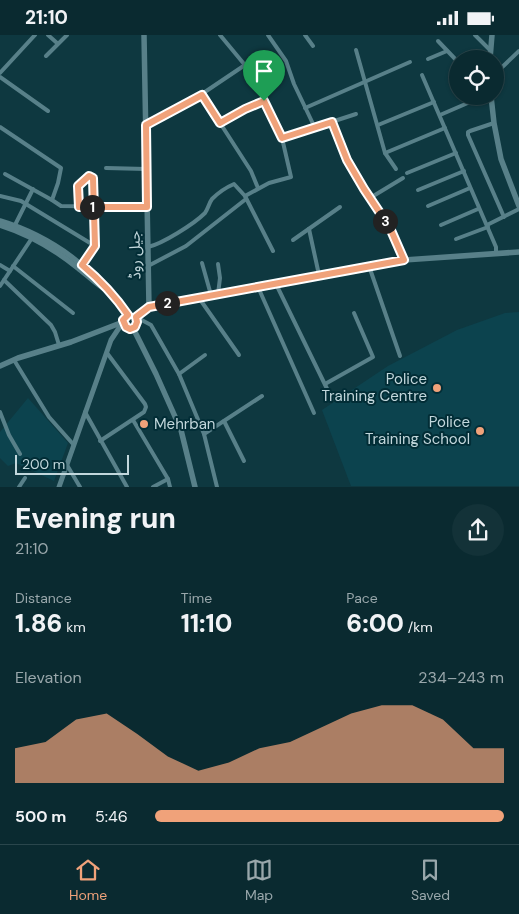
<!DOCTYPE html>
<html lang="en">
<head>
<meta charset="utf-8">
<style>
	body { margin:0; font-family:"DM Sans","Noto Sans Arabic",sans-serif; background:#133238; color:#f1f3f6; height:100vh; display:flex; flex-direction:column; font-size:19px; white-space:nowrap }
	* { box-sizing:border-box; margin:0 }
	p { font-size:16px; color:#99a7ab }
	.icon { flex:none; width:28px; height:28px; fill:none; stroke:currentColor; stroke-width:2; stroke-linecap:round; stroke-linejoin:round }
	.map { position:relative; height:452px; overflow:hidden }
	.side { display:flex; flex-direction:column; background:#0a2a30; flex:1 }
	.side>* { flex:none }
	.controls { position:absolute; left:449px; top:15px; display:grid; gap:10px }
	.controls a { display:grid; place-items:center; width:55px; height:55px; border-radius:50%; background:#0a2a30; box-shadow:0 1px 4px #0004,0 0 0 1px #2a464c; font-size:25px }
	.scale { position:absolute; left:15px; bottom:12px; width:114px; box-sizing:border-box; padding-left:5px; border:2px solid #c2d7dc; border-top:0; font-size:14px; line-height:18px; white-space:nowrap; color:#c2d7dc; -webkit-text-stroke:4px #022d36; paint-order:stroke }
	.pin { position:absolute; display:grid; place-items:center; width:42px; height:42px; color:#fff; margin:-51px -21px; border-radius:50% 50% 50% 0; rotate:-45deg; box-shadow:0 0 5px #0007 }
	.pin .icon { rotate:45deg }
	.km { position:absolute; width:25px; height:25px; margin:-12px; border-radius:50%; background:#222; color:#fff; font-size:14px; line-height:25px; text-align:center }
	.round { display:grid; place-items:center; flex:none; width:52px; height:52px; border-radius:26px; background:#133238 }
	.headline { display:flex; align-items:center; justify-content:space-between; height:85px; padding:0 15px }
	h1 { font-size:28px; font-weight:800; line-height:38px }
	.figures { display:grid; grid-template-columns:repeat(3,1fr); gap:8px; height:85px; padding:5px 15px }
	.figures div { display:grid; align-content:center }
	.figures b { font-size:25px; font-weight:800 }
	.figures small { font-size:14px; font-weight:400 }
	.figures p { font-size:14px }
	.chart { height:140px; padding:10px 15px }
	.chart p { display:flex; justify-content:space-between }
	.chart svg { width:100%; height:90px; margin-top:5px; fill:#f0a27a; opacity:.7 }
	ul { padding:0 15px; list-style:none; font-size:16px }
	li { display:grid; grid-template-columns:80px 60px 1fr; align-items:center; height:38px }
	li i { height:12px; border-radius:6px; background:#f0a27a }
	.status { display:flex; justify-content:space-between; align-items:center; height:35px; padding:0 25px; background:#0a2a30; direction:ltr }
	.status svg { height:14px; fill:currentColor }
	.tabs { display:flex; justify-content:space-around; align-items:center; height:70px; border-top:1px solid #2a464c; background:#0a2a30; font-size:14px; color:#99a7ab }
	.tabs a { display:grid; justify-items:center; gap:2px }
	.tabs .active { color:#f0a27a }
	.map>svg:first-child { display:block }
	.built { fill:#0c434e }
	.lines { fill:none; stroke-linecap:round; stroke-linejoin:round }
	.minor { stroke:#588089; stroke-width:4 }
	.tertiary { stroke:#588089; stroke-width:5 }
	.secondary { stroke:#588089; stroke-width:5.5 }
	.route-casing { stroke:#fff; stroke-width:10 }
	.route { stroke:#f0a27a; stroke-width:6 }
	.poi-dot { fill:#f0a27a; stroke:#022d36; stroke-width:2 }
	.labels { text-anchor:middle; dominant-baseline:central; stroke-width:4; stroke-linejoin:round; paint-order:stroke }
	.street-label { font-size:15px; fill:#c2d7dc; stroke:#022d36 }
	.poi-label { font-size:15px; fill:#c2d7dc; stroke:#022d36; text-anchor:end }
</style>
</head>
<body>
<div class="status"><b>21:10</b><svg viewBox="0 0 49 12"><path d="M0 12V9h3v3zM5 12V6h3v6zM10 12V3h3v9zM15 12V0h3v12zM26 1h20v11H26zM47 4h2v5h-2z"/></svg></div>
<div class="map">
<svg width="519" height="452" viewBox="0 0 519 452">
	<rect width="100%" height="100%" fill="#0e3840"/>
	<g class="built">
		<path d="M519,277V451H351L322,375L388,331L457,295L505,278Z"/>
		<path d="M28,363L68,408L54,446L16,428L8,431L0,423V397Z"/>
	</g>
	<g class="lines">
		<g class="minor">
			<path d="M48,0L57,8"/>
			<path d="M220,0L254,41L264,66L282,103L291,142L269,148L245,161"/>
			<path d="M268,0L286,26L294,49L315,93"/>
			<path d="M305,0L313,11"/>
			<path d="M475,0L490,15"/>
			<path d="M438,6L458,27"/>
			<path d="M356,15L385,118L396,134"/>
			<path d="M46,21L67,0"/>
			<path d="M428,24L447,16"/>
			<path d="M0,38L35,0"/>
			<path d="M495,39L519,16"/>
			<path d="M422,40L496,212V219"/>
			<path d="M0,42L48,76"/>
			<path d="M202,60L251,136L258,153"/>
			<path d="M305,73L410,27"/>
			<path d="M440,80L484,61"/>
			<path d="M332,87L347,125L364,154L390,193L404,225"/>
			<path d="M220,88L245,74L264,66"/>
			<path d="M494,88L470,96L468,97V100L504,182"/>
			<path d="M146,90L184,71L245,30"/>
			<path d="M378,90L434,67"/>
			<path d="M0,92L61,133L58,148L52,165L61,171L147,172"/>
			<path d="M282,103L356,79"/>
			<path d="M385,118L445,93"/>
			<path d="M106,133L146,134"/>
			<path d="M407,138L456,118"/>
			<path d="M5,139L52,165"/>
			<path d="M418,155L464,136"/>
			<path d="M0,161L21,166L95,211"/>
			<path d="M370,163L403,143"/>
			<path d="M428,171L470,153"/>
			<path d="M79,172L78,151L91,141L93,143L95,211L82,230"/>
			<path d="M441,190L478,174"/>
			<path d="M487,190L519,174"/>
			<path d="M14,192L33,154"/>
			<path d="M309,194L319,240"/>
			<path d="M456,204L488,192"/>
			<path d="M293,205L340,172"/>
			<path d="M148,212C162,209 194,189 205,178C208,174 209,168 212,164C217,159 227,152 234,149L245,161L273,216"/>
			<path d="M202,228L211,260"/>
			<path d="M0,230L10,236"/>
			<path d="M13,231L73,278"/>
			<path d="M148,231L186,211L246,164"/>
			<path d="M369,231L400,321"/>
			<path d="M4,245L51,290L55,297L59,310"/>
			<path d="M276,249L332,364"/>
			<path d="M0,251L32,203"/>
			<path d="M258,252L314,378"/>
			<path d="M218,259L220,243L218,229"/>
			<path d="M199,263L239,320"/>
			<path d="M136,282L151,290L179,339L204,399L217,452"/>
			<path d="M14,325L49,382L73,409"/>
			<path d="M179,339L205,320"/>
			<path d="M325,349L373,322L354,278"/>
			<path d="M0,377L9,400L20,419"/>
			<path d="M85,377L127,452"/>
			<path d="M133,385L168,444L170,452"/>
			<path d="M224,386L244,426"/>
			<path d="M204,399L262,361"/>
			<path d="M100,406L144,377L146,372L145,369L107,318"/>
			<path d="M67,430L80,452"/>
			<path d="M19,452L25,443"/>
			<path d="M153,452L168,444"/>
		</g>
		<path class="tertiary" d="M59,452L111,305L123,287"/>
		<g class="secondary">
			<path d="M490,24L492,0"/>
			<path d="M491,61L494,88L501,124L519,171"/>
			<path d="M0,186C51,201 98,236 128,280"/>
			<path d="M0,190C29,199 56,215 79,234C89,241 96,250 107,255"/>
			<path d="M149,272L404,225L519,217"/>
			<circle cx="130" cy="287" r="7"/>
			<path d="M136,282L149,272L144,0"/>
			<path d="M133,293L156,339L181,395L195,452"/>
			<path d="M0,331L18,323L71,307L123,287"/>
		</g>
	</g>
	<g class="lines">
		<defs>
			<path id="route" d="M264,66L245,74L220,88L202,60L146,90L147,172H79L78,151L89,141L93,143L95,211L82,230C100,245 115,261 128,280L123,285L126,292L130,294L135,292L137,287L136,282L149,272L404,225L390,193L364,154L347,125L332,87L282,103L264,66"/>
		</defs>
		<use href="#route" class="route-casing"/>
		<use href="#route" class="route"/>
	</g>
	<g class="poi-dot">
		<circle cx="437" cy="353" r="5"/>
		<circle cx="144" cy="389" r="5"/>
		<circle cx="480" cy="396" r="5"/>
	</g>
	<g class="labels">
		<g class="street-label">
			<text transform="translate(135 220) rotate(-91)">جیل روڈ</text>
		</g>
		<g class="poi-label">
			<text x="427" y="344">Police<tspan x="427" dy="17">Training Centre</tspan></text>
			<text x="470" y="387">Police<tspan x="470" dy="17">Training School</tspan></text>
			<text x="154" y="389" text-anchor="start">Mehrban</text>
		</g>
	</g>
</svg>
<div class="controls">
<a><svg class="icon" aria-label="locate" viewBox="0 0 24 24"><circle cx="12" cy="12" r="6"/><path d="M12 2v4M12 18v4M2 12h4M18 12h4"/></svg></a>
</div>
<div class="scale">200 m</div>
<div class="pin" style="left:264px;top:66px;background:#1e9e55"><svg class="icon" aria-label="arrive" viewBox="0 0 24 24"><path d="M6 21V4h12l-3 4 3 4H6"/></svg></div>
<b class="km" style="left:92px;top:172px">1</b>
<b class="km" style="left:167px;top:268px">2</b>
<b class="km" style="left:385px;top:186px">3</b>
</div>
<section class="side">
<div class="headline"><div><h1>Evening run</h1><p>21:10</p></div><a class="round"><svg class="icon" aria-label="share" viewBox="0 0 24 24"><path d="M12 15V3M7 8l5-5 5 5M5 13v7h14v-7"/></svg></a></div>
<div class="figures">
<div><p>Distance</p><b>1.86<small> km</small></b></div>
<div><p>Time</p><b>11:10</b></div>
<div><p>Pace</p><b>6:00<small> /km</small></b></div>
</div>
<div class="chart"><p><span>Elevation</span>234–243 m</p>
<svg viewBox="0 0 160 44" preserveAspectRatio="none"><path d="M0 44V27L10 24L20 13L30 10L40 20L50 31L60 38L70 34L80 27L90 24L100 17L110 10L120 6L130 6L140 13L150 27L160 27V44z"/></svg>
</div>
<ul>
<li><b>500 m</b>5:46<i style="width:100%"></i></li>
</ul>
</section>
<nav class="tabs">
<a class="active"><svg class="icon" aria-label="home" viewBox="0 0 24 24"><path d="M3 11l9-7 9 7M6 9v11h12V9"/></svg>Home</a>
<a><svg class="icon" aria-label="map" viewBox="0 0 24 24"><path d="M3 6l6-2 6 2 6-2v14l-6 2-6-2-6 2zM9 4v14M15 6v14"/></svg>Map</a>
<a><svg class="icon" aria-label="saved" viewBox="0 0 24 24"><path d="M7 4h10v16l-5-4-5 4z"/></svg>Saved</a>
</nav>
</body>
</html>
